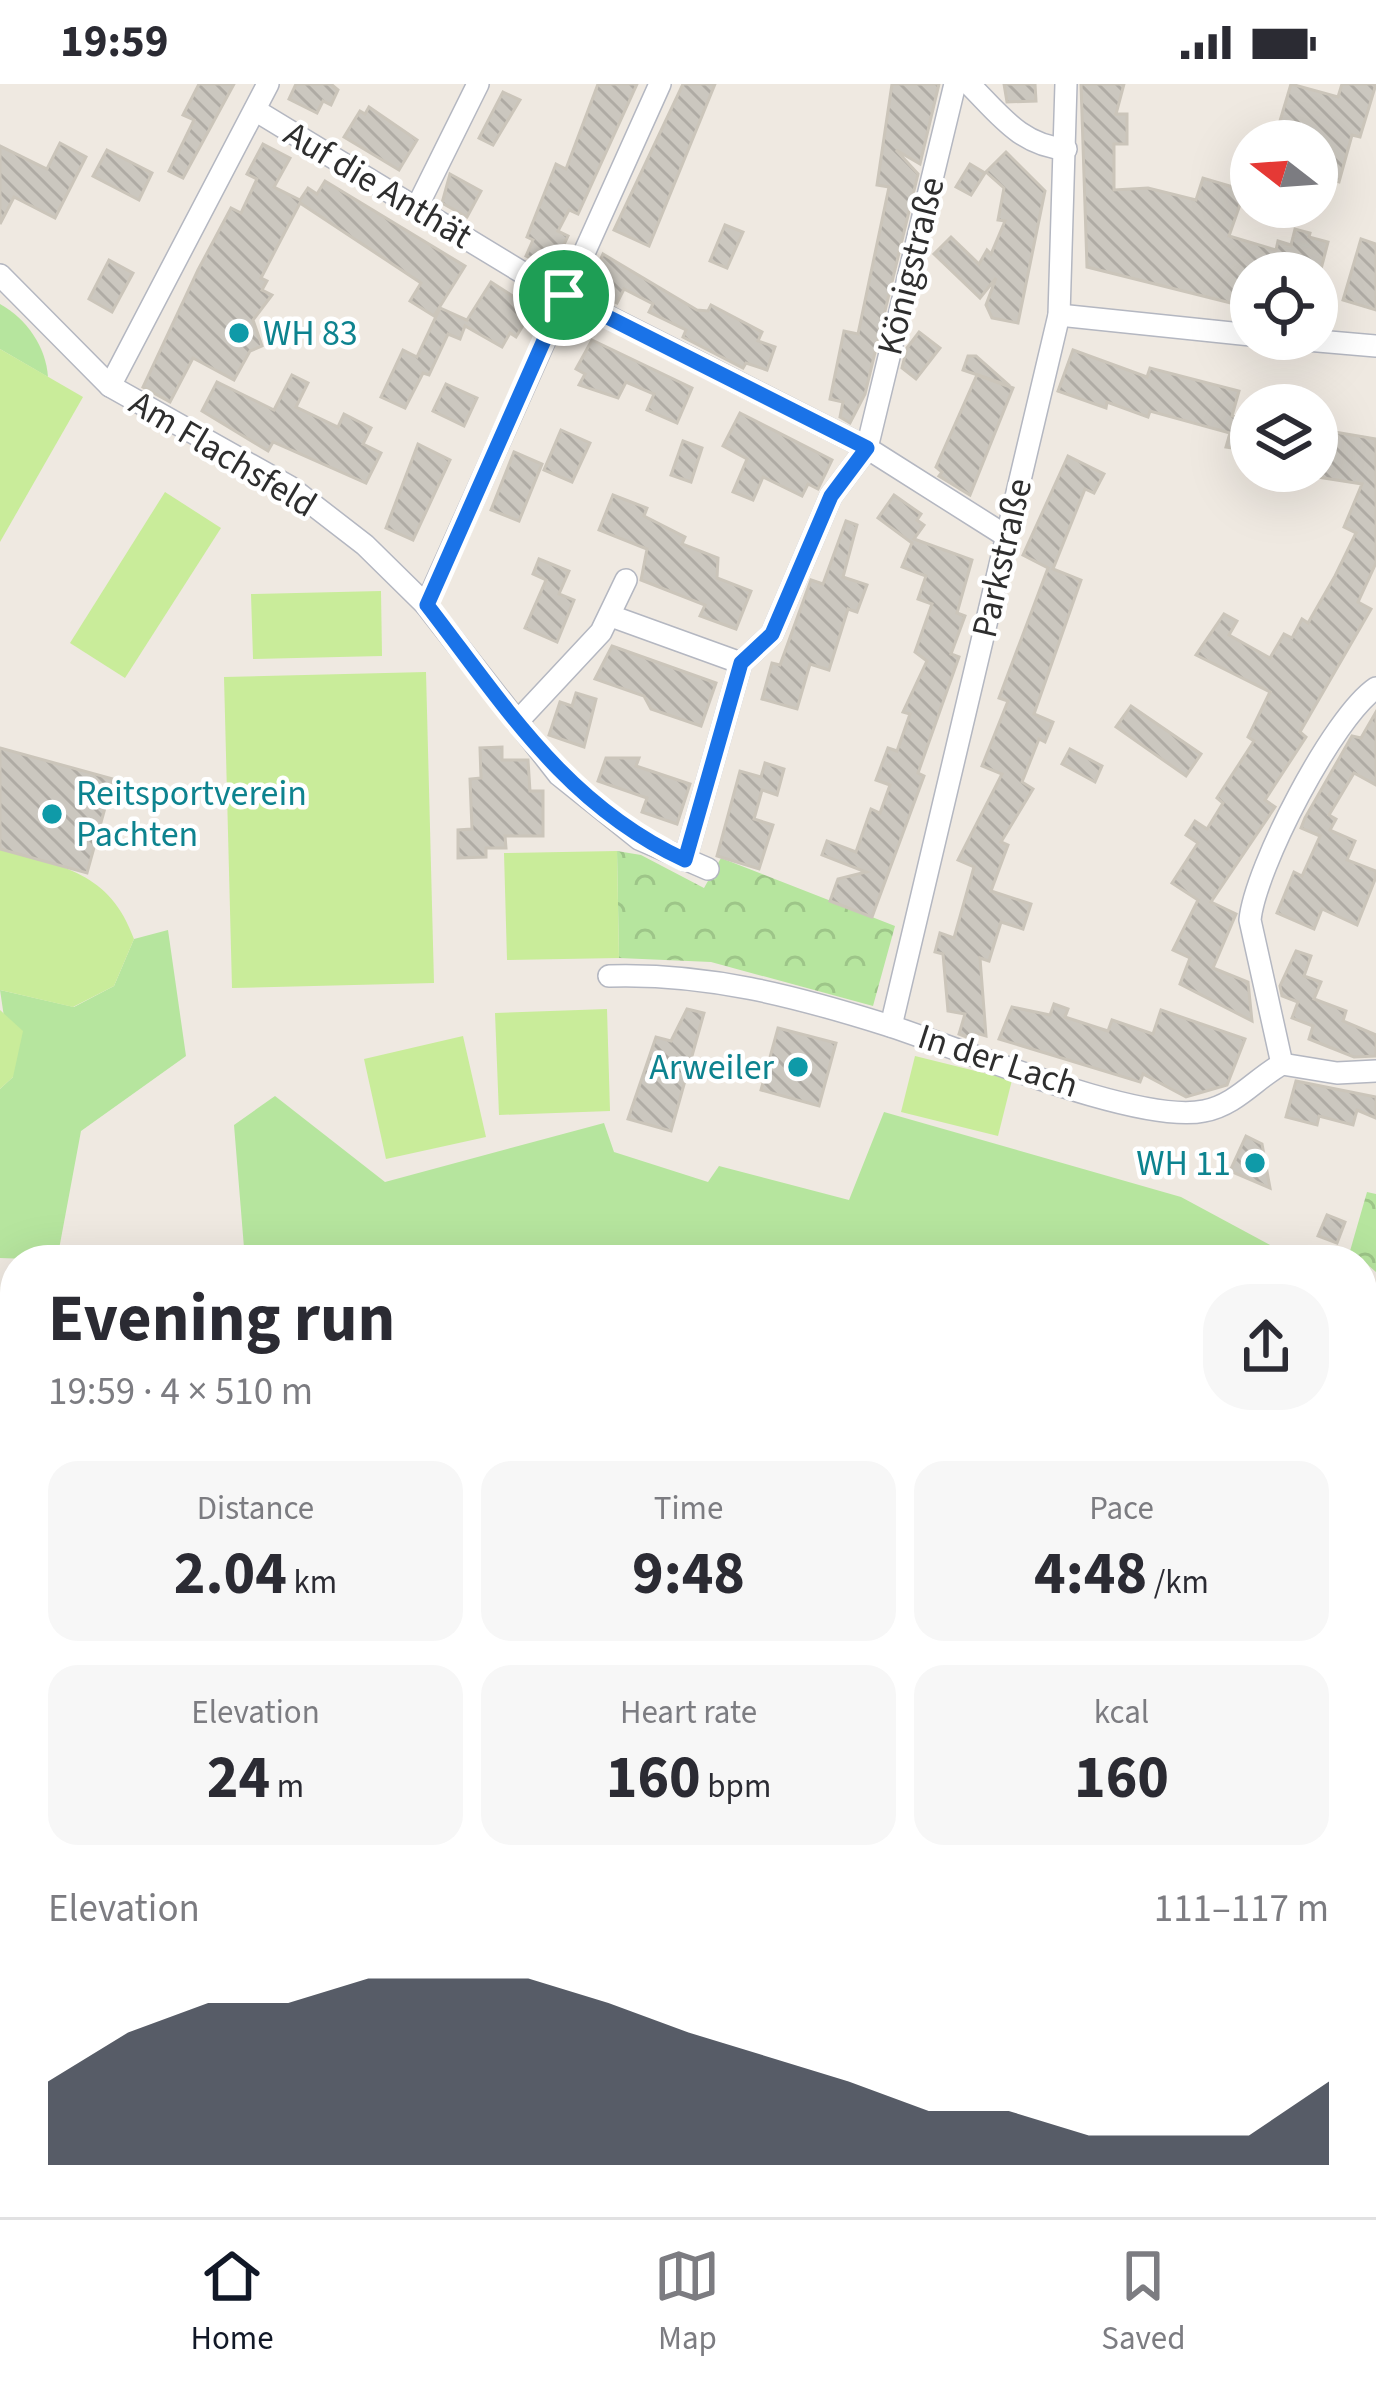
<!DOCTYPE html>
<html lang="en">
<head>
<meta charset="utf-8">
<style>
	body { margin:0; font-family:"Source Sans 3",sans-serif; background:#f7f7f7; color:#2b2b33; height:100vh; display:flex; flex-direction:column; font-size:45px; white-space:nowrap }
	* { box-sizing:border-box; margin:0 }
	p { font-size:39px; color:#7c7c81 }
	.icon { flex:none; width:66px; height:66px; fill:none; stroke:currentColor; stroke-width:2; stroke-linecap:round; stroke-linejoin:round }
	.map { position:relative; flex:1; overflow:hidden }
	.details { position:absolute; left:0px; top:1161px; width:1377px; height:972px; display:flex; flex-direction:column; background:#fff; border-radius:48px 48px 0 0; box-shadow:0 12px 48px #0002 }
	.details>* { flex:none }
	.needle { width:78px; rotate:287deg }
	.fabs { position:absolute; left:1230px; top:36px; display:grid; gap:24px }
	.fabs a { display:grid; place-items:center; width:108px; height:108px; border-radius:50%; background:#fff; box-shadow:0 12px 48px #0002; font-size:60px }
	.pin { position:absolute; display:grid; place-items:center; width:102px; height:102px; color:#fff; margin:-51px; border:6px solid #fff; border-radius:50%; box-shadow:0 3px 12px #0007 }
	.round { display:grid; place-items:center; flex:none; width:126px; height:126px; border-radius:48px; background:#f7f7f7 }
	.overview { display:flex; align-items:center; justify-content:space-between; height:204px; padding:0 48px }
	h1 { font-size:66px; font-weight:700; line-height:90px }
	.figures { display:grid; grid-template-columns:repeat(3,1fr); gap:18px; height:204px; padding:12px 48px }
	.figures div { display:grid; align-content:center; border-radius:30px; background:#f7f7f7; text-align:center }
	.figures b { font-size:60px; font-weight:700 }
	.figures small { font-size:33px; font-weight:400 }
	.figures p { font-size:33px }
	.chart { height:336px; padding:24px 48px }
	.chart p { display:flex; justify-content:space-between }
	.chart svg { width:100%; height:216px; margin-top:12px; fill:#111827; opacity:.7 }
	.status { display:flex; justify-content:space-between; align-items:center; height:84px; padding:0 60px; background:#fff; direction:ltr }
	.status svg { height:33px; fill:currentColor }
	.tabs { display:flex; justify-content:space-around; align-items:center; height:168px; border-top:3px solid #e1e1e2; background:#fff; font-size:33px; color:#7c7c81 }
	.tabs a { display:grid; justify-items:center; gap:6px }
	.tabs .active { color:#111827 }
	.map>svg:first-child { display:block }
	.grass { fill:#b6e59e }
	.park { fill:url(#park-crowns) }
	.pitch { fill:#c9ec9a }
	.water { fill:url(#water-rules) }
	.building { fill:url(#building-back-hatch); stroke:#cbc5ba; stroke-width:3 }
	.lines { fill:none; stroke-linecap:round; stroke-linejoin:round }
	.street-casing { stroke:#b4b7c1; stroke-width:24 }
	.street { stroke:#fff; stroke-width:21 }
	.route-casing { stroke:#fff; stroke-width:24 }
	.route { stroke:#1a73e8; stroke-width:15 }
	.culture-dot { fill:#0f9aa8; stroke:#fff; stroke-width:4.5 }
	.labels { text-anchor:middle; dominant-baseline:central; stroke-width:9; stroke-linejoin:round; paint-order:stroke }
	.street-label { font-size:36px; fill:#2e2e2e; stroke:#fff }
	.culture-label { font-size:36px; fill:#0d838f; stroke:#fff; text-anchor:start }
</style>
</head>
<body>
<div class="status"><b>19:59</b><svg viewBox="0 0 49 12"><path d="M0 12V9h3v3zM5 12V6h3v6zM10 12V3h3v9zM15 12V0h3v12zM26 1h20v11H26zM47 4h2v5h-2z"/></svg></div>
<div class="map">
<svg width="1376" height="2133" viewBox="0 0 1376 2133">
	<defs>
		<pattern id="park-crowns" width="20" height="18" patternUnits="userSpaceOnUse" patternTransform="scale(3)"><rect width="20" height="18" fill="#b6e59e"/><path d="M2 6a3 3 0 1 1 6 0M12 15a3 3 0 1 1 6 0" fill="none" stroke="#9dc588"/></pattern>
		<pattern id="water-rules" width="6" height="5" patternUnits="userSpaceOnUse" patternTransform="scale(3)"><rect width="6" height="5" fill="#75cff0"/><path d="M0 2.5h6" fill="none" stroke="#66b2ce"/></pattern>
		<pattern id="building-back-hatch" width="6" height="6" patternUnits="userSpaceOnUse" patternTransform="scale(3)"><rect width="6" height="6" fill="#cbc7bf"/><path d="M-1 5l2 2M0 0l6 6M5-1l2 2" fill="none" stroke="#afaba4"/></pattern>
	</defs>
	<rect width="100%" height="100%" fill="#efe9e1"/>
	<g class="grass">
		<path d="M0,220C27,235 46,263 48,293L0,265Z"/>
		<path d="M168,846L186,972L81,1047L57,1176L0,1174V1005L13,993L0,906L74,923L114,902L134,855Z"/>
		<path d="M275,1012L385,1098L604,1039L614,1068L708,1098L719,1082L849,1116L884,1028L1181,1113L1298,1176H245L234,1041Z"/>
		<path d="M1362,1210L1376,1218V1693L1362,1688Z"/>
		<path d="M15,1438V1662L0,1673V1464Z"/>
		<path d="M1362,2071L1376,2072V2133H234L261,2118H1362Z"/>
	</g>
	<g class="park">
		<path d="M617,767L641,771L704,804L721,774L895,842L873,922L711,878L619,874Z"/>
		<path d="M1367,1108L1376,1110V1188L1362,1176L1348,1174Z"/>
	</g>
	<g class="pitch">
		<path d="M0,265L83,313L0,458Z"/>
		<path d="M165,408L221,444L125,594L70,559Z"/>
		<path d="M381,507L382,572L253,575L251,510Z"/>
		<path d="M426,588L434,899L232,904L224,593Z"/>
		<path d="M0,765C62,782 110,788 134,855L114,902L73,923L0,906Z"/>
		<path d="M617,767L619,874L507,876L504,769Z"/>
		<path d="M607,925L610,1027L499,1031L495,929Z"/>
		<path d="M0,926L23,947L13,993L0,1005Z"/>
		<path d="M463,952L486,1053L386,1075L364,975Z"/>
		<path d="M915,972L1012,996L998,1052L901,1028Z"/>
	</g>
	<g class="water">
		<path d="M15,1662V2118L9,2115L0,2067V1673Z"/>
		<path d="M1362,1688L1376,1693V2072L1362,2071Z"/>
		<path d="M16,2118H261L234,2133H47Z"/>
	</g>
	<g class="building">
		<path d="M199,0H234L183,94L169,87L194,36L183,31Z"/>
		<path d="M296,0H331L338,6L331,21L323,17L317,29L289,15Z"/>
		<path d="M598,0H637L578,130L569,126L558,147L568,152L553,184L526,172L533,156L527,153L556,80L566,85Z"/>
		<path d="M683,0H715L649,162L614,146Z"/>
		<path d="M892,0H939L920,80L896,66L918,90L865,310L850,339L840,333L843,318L830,315L844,247L858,250L889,103L877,101Z"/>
		<path d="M1004,0H1035L1036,17L1007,18Z"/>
		<path d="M1081,0H1124L1116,30H1127V60H1114V106L1148,104L1196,116L1203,94L1233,103L1238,85L1251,89L1229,152L1276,166L1278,157L1291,161L1295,145L1310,149L1309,153L1328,158L1320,189H1251V224L1087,183Z"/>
		<path d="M1291,0L1338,13L1342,0H1376L1360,53L1352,51L1339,98L1317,92L1325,57H1274Z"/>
		<path d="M503,8L520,16L493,61L479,54Z"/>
		<path d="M369,23L417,56L399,86L344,53L360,27L365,30Z"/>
		<path d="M60,59L86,73L55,134L14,113L0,140V62L47,85Z"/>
		<path d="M263,60L290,74L274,103L300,116L308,104L317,110L325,97L465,182L434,232L410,217L421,199L300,119L261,194L267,197L262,206L272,211L253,236L262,262L250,267L234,296L193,274L170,318L143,303L198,186L231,124L241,129L257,95L247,90Z"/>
		<path d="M107,66L152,89L139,116L93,92Z"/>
		<path d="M1006,68L1045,107L1018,239L992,234L986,221L996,194L980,214L934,170L951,153L979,180L987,166L991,170L1005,137L998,136L1004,104L986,88Z"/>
		<path d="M970,80L985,89L971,111L956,103Z"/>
		<path d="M450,90L481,107L467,133L442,119Z"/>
		<path d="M725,141L743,148L727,184L710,177Z"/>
		<path d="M1361,155L1376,160V226L1343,216Z"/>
		<path d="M603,170L697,226L708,227L711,221L762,248L758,257L775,263L767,286L746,279L743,284L683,253L686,246L649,228L653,220L624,205L617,219L587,205Z"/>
		<path d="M109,176L133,189L112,228L89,215Z"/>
		<path d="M491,198L533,225L516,253L510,249L502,263L465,242L460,255L448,250L429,291L423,289L405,324L381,313L403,266L417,273L440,224L467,236Z"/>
		<path d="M919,248L940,264L916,295L902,284L907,264Z"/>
		<path d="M592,256L692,304L677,339L647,326L654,310L626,298L618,314L579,301L585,290L576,285Z"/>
		<path d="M1073,266L1147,293L1150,284L1239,307L1232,332L1251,335V367L1226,363L1230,349L1150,327L1148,333L1107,318L1106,324L1058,307Z"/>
		<path d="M968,272H976L1010,302L963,286Z"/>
		<path d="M292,291L308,299L296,323L338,343L344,330L371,344L363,360L381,369L366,399L273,358L268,367L202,327L217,298L274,326Z"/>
		<path d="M977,291L1013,304L970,411L939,392L942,388L936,383Z"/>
		<path d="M446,300L477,314L464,342L433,327Z"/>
		<path d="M740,329L832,376L818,405L808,400L802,412L763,393L753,416L733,408L747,375L723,362Z"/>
		<path d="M1317,345L1376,355V479L1358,518L1371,525L1300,648L1306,653L1265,716L1275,723L1211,818L1236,830L1213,884L1248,898L1252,937L1180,900L1190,874L1173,866L1198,816L1172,799L1198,759L1186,751L1195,737L1207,745L1223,719L1217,714L1254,657L1248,653L1270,608L1196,571L1224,530L1237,537L1229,551L1270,574L1284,550L1292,554L1302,535L1308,539L1335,492L1356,449L1344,443L1362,400L1317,393Z"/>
		<path d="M561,346L590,359L572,398L544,386Z"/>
		<path d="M683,357L702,364L691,398L671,391Z"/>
		<path d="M418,360L450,376L413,456L386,444Z"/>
		<path d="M514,368L542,380L519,437L491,426Z"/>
		<path d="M1068,372L1104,390L1094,409L1085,405L1053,485L1081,496L1034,630L1053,638L1045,658L1039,655L1022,698L1033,705L1001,758L1008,761L991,807L1031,820L1023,845L1001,838L989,877L980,874L986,952L976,949L974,956L959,950L965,930L948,927L943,870L935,868L940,849L954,854L974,783L958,776L1002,690L982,682L1008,617L999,614L1048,484L1023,471Z"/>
		<path d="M613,411L647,424L644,432L685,453L682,460L718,474L717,494L751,507L736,545L700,532L705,521L641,496L647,465L599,446Z"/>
		<path d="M894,411L921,430L917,436L924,441L914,455L972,476L957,529L965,532L951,570L959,573L918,689L924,692L872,833L830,817L838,795L866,788L822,771L827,757L856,768L871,725L880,729L890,701L876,696L888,664L897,667L910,630L903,628L927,577L915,568L932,520L918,515L926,492L902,483L912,459L878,434Z"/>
		<path d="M846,437L857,441L843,493L867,501L857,528L848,525L829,586L810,580L797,625L762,615L772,579L780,581L811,496L823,500Z"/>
		<path d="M539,475L569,487L559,510L574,516L557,558L525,544L546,496L533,490Z"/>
		<path d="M612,562L716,599L701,642L651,625L644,612L595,595Z"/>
		<path d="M576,609L596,615L584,663L549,651L560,618L572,622Z"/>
		<path d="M1131,622L1201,670L1186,692L1116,643Z"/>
		<path d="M1376,628V701L1354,689L1329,731L1336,735L1330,746L1355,757L1347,776L1376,787V793L1357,841L1322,825L1314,845L1277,829L1294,788L1302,792L1320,752L1301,744L1305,734L1352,652L1361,654Z"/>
		<path d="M502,663V676H528L530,707H543V752H505L506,764H486V773L458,774V746L472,745L470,695L481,694L480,664Z"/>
		<path d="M0,664L113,695L87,789L0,765Z"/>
		<path d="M1070,665L1102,682L1095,698L1062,680Z"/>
		<path d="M606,674H639L636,682L690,700L677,740L642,728L647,714L598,697Z"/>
		<path d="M765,679L784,685L777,711L762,706L754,735L773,741L759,785L717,772L740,687L761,693Z"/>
		<path d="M1296,867L1311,872L1304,892L1321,898L1314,915L1346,927L1343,937L1376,951V972L1354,973L1309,955L1313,942L1292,934L1298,918L1282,912L1280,902Z"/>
		<path d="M1054,920L1068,925L1065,933L1108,947L1112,936L1153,950L1161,926L1245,955L1227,1001L1186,1013L1143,990L1140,998L999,955L1012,923L1050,931Z"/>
		<path d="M687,925L704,929L671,1047L628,1035L656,953L671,957Z"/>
		<path d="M778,944L836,959L819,1022L761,1006Z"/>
		<path d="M1296,997L1376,1013V1034L1357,1026L1353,1041L1319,1032L1317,1041L1286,1033Z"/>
		<path d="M1246,1052L1262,1060L1270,1104L1230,1087Z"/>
		<path d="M1327,1131L1345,1138L1337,1159L1318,1152Z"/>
	</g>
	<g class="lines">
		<defs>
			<g id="street">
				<path d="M969,0C999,30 1021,62 1066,65"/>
				<path d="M255,26L528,192L867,364L1006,452"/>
				<path d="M416,125L478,0"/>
				<path d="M0,191L110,302L290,403L365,461L426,521L559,691L639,755L708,785"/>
				<path d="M1059,231L1251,251"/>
				<path d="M1295,255L1376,262"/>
				<path d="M110,302L268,0"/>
				<path d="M426,521L660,0"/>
				<path d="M611,532L741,579"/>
				<path d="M517,638L601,548L626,496"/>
				<path d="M685,776L741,579L772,550L831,412L867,364L955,0"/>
				<path d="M609,892C707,889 795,912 887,941C957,963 1139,1041 1204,1027C1236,1021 1255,995 1282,980L1337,989L1376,987"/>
				<path d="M891,942L1059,231L1066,0"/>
				<path d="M1282,980L1250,836C1255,784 1333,633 1376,604"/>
			</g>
		</defs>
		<use href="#street" class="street-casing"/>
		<use href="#street" class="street"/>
	</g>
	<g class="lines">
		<defs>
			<path id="route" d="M564,211L867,364L831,412L772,550L741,579L685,776C566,721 505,622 427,521Z"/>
		</defs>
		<use href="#route" class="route-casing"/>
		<use href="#route" class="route"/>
	</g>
	<g class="culture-dot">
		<circle cx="239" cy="249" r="12"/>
		<circle cx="52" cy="730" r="12"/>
		<circle cx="798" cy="983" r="12"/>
		<circle cx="1255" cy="1079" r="12"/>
	</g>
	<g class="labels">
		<g class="street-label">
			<text transform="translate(378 101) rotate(31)">Auf die Anthät</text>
			<text transform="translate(911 182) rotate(-76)">Königstraße</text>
			<text transform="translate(223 370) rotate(31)">Am Flachsfeld</text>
			<text transform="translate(1002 474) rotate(-77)">Parkstraße</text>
			<text transform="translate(998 977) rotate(18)">In der Lach</text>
		</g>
		<g class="culture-label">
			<text x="263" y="249">WH 83</text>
			<text x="76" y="709">Reitsportverein<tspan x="76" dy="41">Pachten</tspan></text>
			<text x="774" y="983" text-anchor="end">Arweiler</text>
			<text x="1231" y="1079" text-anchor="end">WH 11</text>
		</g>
	</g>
</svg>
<div class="fabs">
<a><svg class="needle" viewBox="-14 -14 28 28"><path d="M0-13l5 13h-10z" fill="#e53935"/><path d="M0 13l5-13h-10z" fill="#7c7c81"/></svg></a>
<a><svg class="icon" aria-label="locate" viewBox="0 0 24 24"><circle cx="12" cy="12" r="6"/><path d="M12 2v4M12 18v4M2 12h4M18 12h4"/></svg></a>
<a><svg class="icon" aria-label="layers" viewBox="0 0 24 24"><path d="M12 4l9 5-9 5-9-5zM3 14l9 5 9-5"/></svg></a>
</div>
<div class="pin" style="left:564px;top:211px;background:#1e9e55"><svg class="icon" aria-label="arrive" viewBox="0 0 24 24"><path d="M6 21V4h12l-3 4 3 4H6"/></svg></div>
<section class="details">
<div class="overview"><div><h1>Evening run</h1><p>19:59 · 4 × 510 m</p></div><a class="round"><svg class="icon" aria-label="share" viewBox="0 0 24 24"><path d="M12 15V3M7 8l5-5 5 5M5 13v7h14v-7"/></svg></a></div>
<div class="figures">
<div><p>Distance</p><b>2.04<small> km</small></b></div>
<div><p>Time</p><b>9:48</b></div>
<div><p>Pace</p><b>4:48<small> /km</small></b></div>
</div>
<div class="figures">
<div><p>Elevation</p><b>24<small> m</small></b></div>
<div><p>Heart rate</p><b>160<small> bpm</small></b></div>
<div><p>kcal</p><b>160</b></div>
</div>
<div class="chart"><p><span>Elevation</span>111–117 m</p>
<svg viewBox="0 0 160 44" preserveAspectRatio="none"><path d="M0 44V27L10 17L20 11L30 11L40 6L50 6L60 6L70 11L80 17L90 22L100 27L110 33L120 33L130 38L140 38L150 38L160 27V44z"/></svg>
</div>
</section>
</div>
<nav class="tabs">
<a class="active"><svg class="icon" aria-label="home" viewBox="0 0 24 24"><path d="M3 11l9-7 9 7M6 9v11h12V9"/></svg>Home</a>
<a><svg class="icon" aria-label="map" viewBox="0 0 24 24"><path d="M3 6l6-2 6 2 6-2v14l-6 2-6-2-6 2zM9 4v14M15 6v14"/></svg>Map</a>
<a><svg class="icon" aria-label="saved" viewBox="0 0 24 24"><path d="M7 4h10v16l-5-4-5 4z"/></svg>Saved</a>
</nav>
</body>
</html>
